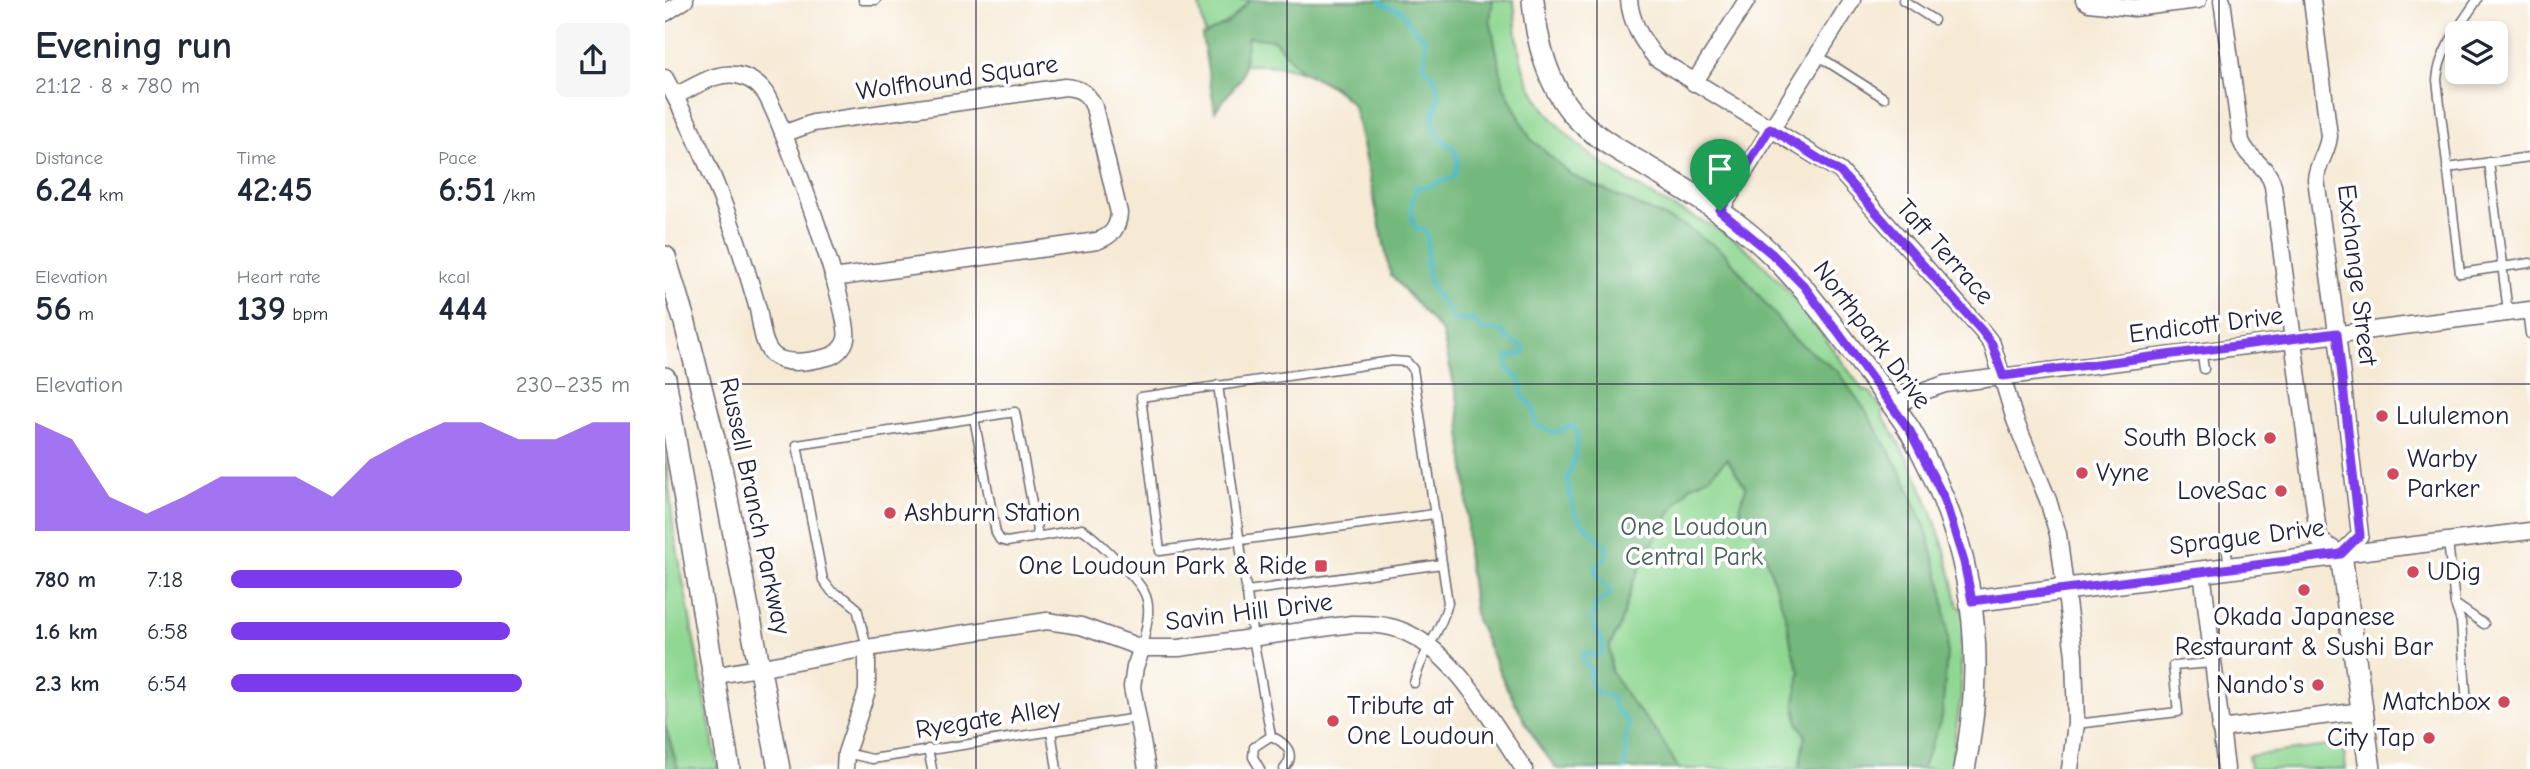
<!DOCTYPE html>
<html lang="en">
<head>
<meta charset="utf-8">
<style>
	body { margin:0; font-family:"Comic Neue",sans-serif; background:#f6f6f7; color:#1f2937; height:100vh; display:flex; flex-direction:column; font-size:26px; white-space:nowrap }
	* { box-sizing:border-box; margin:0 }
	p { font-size:23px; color:#747a83 }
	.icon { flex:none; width:38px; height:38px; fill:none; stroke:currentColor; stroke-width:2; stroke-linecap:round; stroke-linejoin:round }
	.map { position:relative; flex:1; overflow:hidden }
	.details { display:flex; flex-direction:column; background:#fff; width:665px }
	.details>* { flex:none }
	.fabs { position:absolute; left:1780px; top:21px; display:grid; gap:14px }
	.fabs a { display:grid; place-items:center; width:63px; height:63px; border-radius:10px; background:#fff; box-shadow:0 4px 10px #0003; font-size:35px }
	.pin { position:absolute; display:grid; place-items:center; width:60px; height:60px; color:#fff; margin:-72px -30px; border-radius:50% 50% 50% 0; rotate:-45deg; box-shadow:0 0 7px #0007 }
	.pin .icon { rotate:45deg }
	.round { display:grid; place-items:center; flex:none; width:74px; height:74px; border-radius:10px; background:#f6f6f7 }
	.headline { display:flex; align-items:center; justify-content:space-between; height:119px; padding:0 35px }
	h1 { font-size:38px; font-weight:700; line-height:52px }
	.figures { display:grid; grid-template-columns:repeat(3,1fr); gap:10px; height:119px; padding:7px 35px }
	.figures div { display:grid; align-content:center }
	.figures b { font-size:35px; font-weight:700 }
	.figures small { font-size:19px; font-weight:400 }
	.figures p { font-size:19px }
	.chart { height:196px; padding:14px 35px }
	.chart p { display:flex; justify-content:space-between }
	.chart svg { width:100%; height:126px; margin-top:7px; fill:#7c3aed; opacity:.7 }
	ul { padding:0 35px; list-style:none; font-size:23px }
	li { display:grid; grid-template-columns:112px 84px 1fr; align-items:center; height:52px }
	li i { height:18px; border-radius:9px; background:#7c3aed }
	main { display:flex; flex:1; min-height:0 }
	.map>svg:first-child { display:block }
	.green { fill:#8fd792; stroke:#587c66; stroke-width:2 }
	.forest { fill:#73b87c; stroke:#4a6d5c; stroke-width:2 }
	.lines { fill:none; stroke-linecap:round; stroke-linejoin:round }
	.stream { stroke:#4ab8c1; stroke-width:4.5 }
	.lane-casing { stroke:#6c6871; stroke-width:11 }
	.street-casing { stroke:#6c6871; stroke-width:19 }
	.secondary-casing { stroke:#6c6871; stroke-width:24 }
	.lane { stroke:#fff; stroke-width:8 }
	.street { stroke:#fff; stroke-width:16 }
	.secondary { stroke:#fff; stroke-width:21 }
	.route-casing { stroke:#fff; stroke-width:14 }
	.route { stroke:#7c3aed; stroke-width:9 }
	.grid { fill:none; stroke:#22223b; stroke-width:2; stroke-opacity:0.55 }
	.poi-dot { fill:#d1495b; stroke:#fff; stroke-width:2.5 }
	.labels { text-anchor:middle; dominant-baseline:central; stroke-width:7; stroke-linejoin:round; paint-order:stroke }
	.street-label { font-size:26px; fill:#22223b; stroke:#fff }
	.poi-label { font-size:26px; fill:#22223b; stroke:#fff; text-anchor:start }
	.park-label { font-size:26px; fill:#486159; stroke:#fff }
</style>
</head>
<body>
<main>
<section class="details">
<div class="headline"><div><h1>Evening run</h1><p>21:12 · 8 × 780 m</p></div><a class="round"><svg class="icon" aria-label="share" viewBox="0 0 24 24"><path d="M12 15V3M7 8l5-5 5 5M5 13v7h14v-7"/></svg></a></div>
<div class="figures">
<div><p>Distance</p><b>6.24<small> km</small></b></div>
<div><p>Time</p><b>42:45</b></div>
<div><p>Pace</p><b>6:51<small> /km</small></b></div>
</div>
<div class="figures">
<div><p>Elevation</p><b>56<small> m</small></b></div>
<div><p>Heart rate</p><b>139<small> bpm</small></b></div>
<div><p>kcal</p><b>444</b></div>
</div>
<div class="chart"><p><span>Elevation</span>230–235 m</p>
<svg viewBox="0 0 160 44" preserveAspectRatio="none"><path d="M0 44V6L10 12L20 32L30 38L40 32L50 25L60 25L70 25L80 32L90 19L100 12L110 6L120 6L130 12L140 12L150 6L160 6V44z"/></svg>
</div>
<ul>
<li><b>780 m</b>7:18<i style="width:58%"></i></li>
<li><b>1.6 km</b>6:58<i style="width:70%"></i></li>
<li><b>2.3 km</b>6:54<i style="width:73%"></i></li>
</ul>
</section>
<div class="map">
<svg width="1865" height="769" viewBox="0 0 1865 769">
	<rect width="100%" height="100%" fill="#fff"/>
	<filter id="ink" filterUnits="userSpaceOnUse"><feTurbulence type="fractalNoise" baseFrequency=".0143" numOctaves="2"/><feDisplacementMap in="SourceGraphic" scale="14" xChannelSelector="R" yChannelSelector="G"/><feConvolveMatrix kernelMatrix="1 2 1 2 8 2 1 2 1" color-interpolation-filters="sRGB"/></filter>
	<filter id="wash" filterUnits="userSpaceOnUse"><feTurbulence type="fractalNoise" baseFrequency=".00686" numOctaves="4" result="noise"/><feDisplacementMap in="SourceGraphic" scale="28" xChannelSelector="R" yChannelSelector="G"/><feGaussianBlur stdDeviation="1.57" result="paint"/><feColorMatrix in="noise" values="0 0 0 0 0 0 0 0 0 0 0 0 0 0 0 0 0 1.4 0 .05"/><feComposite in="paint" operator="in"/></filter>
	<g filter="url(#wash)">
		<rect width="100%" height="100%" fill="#f6ead5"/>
		<g class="green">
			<path d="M533,0H849C851,26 852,53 862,78C887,137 952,176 1006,206C1027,217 1053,226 1072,241C1123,282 1159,338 1198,390L1205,392L1218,410V416C1256,476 1280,536 1293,606L1298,610L1300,632L1296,637V697L1285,769H892L872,743L840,684L811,619L802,551V489L793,401L777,332L726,275L688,105C644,61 604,62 547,68Z"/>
			<path d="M0,450L9,532L53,769H13L0,725Z"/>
			<path d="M1678,744L1681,769H1585L1583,756Z"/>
		</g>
		<g class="forest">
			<path d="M585,0H828L825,20L839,87L865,138L906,175L1019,226L1059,252L1128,338L1172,371L1201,411L1238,476L1260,526L1277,586L1283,639L1277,717L1257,769H1134L1140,735L1134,724L1131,713L1130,702L1135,672L1127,649L1122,621L1097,546L1074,507L1081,488L1062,459L1044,477L1026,486L1006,511L979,559L968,583L954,628L945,645L946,671L966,702L992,732L1014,769H892L872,743L840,684L811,619L802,551V489L793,401L777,332L726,275L688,105L670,87L636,71L609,40L583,37L577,77L550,111L537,36L564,22Z"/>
			<path d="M0,725L13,769H0Z"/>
		</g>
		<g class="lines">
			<path class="stream" d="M716,0L718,4L737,11L746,25L760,39L759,69L769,75L774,98L768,118L771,130L778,141L791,151L793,163L789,177L765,186L752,187C745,202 745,213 750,228L761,231C766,247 758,265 765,282C770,296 783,306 788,321L809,320L817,331L826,330L839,332L841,338L859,348V354L842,357V368L855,380L858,398C873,406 867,412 870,424L889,433L907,425L912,432L911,454L902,479L905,494L910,513L918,524L942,547L941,558L931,566V575L945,590C946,599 936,598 931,604L930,611L926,619L938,644V651L932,656L922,653L917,657L922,666L927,669L924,679L931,692L947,697L949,707L962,721L964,726L960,737L961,758L959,769"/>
		</g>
	</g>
	<g filter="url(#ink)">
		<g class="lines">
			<defs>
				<g id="lane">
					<path d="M198,0H211"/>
					<path d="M1238,0L1269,20"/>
					<path d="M1812,0C1796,25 1774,50 1772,80L1795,273L1865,263"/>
					<path d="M1152,55L1219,98"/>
					<path d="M1824,162L1843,312"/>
					<path d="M1782,168L1865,157"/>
					<path d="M1862,310L1865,334"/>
					<path d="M1536,350L1539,369"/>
					<path d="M553,385L588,638L606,736L589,747L588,757L595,769"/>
					<path d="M309,418L331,533L335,540L342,542L417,529C430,537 473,579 479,592C488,608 480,631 477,648"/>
					<path d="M1783,541L1790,604L1796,622L1802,705"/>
					<path d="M1562,552L1564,568"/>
					<path d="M582,591L777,564"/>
					<path d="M1790,604L1819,624"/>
					<path d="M202,648L192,608L180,598L167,592L158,580L132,445L350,412L373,536"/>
					<path d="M749,683C756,653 775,635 783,603L748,369L742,362L727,361L476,397L495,551L769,514"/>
					<path d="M1411,724L1513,712L1508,666L1548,663"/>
					<path d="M386,731L392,769"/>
					<path d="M606,736C621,743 632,754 619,769"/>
					<path d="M263,749L267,769"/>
					<path d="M181,753L207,759L472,718"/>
				</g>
				<g id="street">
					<path d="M964,0C966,23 977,41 991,58L1175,171L1317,331L1327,344L1350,420L1383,500L1393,534L1409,655L1411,724L1405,769"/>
					<path d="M1419,0L1424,3L1469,8L1533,0"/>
					<path d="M1557,0L1576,141C1583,160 1603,165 1608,186L1654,540L1676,554"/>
					<path d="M1647,0L1664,136C1663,152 1652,163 1651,179L1672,333L1695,535L1676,554"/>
					<path d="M0,13L20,0"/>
					<path d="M0,78C28,129 52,183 71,238C79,261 86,285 93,309C96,323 97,343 107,354C120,367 147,361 163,357C171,355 179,347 181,339C187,313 117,120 100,93C95,86 87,80 79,77C54,68 32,86 10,96"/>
					<path d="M1029,83L1082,0"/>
					<path d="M118,134L148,123L400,87C415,88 423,93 429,107L454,213C453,228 447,236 432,241L168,278"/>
					<path d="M1055,211L1187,0"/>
					<path d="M1230,408L1248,395L1280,384L1865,310"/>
					<path d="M1676,554L1865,531"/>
					<path d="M1537,571L1561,769"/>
					<path d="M477,648L470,667L467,687L482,769"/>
					<path d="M48,676L202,648L382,621L416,626L477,648H514L687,624C703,624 720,624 735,630C790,650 827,723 859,769"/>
					<path d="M1555,729L1697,711"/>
					<path d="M180,769L181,753L202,691V648"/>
				</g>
				<g id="secondary">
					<path d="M868,0C871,40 883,87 911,117C929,136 953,150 976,163C1010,184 1047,204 1078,229C1122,264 1153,306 1187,351C1207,378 1229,404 1246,432C1307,538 1324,650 1299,769"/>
					<path d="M0,257L20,323L56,467L114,769"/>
					<path d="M0,378L64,769"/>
					<path d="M1307,601L1676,554L1705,769"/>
				</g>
			</defs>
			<use href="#lane" class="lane-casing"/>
			<use href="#street" class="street-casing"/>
			<use href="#secondary" class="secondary-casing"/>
			<use href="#lane" class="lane"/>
			<use href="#street" class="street"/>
			<use href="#secondary" class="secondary"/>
		</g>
	</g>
	<g class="lines" filter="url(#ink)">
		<defs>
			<path id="route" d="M1105,128L1175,172L1317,331L1327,344L1338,376L1672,333L1695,535L1676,554L1307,601L1299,562L1279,498L1245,431L1139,286L1107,254L1055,211Z"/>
		</defs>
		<use href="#route" class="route-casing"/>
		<use href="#route" class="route"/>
	</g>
	<path class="grid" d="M311,0V769M622,0V769M932,0V769M1243,0V769M1554,0V769M0,384H1865"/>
	<g class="poi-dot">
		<circle cx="1717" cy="416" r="7"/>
		<circle cx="1605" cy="438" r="7"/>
		<circle cx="1417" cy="473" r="7"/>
		<circle cx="1728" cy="474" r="7"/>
		<circle cx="1616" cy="491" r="7"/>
		<circle cx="225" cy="513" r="7"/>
		<rect x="649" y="559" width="14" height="14" rx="3.5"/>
		<circle cx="1748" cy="572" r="7"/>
		<circle cx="1639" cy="590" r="7"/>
		<circle cx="1653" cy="685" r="7"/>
		<circle cx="1839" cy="702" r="7"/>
		<circle cx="668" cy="721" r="7"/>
		<circle cx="1764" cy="738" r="7"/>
	</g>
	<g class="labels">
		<g class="street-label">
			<text transform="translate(292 78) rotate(-8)">Wolfhound Square</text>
			<text transform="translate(1280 252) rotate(48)">Taft Terrace</text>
			<text transform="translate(1692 275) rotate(83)">Exchange Street</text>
			<text transform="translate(1541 325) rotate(-7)">Endicott Drive</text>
			<text transform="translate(1207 335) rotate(53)">Northpark Drive</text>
			<text transform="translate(90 506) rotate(78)">Russell Branch Parkway</text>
			<text transform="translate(1582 537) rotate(-7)">Sprague Drive</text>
			<text transform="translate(584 612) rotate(-7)">Savin Hill Drive</text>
			<text transform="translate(323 719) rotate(-9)">Ryegate Alley</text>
		</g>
		<g class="poi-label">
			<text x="1731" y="416">Lululemon</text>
			<text x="1591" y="438" text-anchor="end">South Block</text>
			<text x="1742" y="459">Warby<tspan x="1742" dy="30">Parker</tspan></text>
			<text x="1431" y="473">Vyne</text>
			<text x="1602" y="491" text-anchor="end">LoveSac</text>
			<text x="239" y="513">Ashburn Station</text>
			<text x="642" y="566" text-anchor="end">One Loudoun Park &amp; Ride</text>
			<text x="1762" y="572">UDig</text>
			<text x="1639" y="617" text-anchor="middle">Okada Japanese<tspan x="1639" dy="30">Restaurant &amp; Sushi Bar</tspan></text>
			<text x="1639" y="685" text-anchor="end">Nando's</text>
			<text x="1825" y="702" text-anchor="end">Matchbox</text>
			<text x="682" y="706">Tribute at<tspan x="682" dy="30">One Loudoun</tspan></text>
			<text x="1750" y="738" text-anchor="end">City Tap</text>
		</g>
		<g class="park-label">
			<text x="1029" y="527">One Loudoun<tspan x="1029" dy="30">Central Park</tspan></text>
		</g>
	</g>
</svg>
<div class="fabs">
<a><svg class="icon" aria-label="layers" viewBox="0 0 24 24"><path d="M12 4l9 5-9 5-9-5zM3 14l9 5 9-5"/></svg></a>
</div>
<div class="pin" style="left:1055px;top:211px;background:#1e9e55"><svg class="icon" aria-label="arrive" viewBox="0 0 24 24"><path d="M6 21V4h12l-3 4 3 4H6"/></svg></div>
</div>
</main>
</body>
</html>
